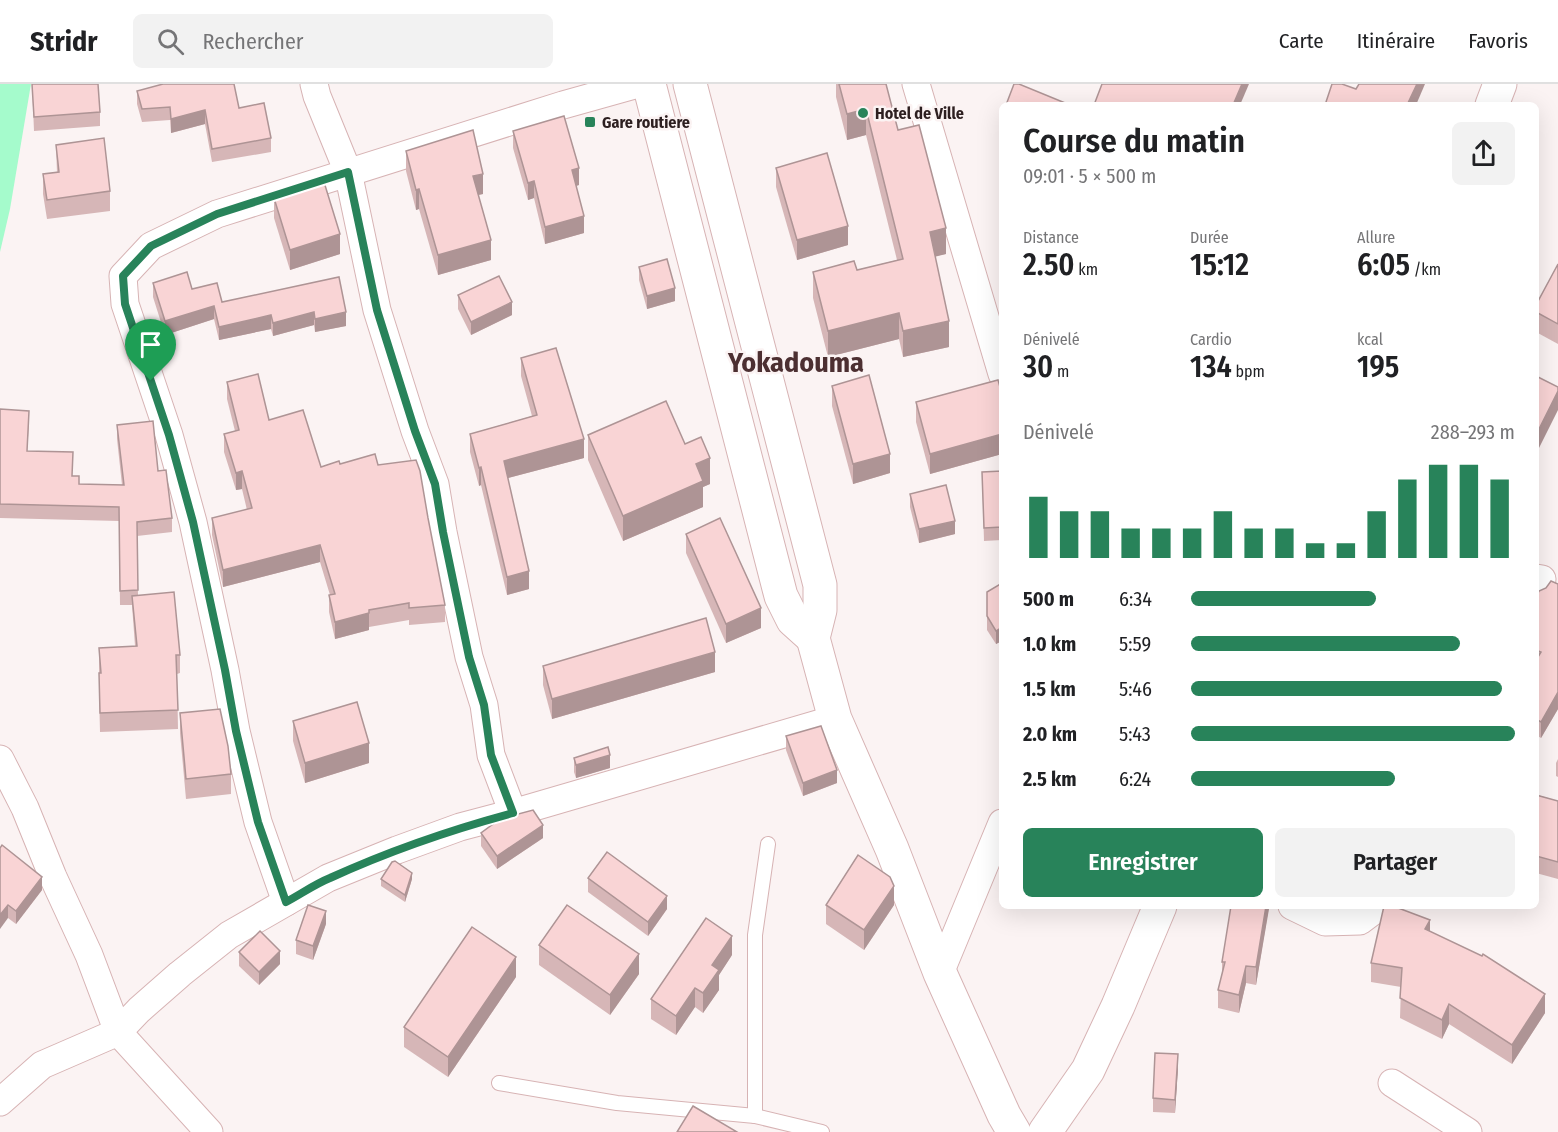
<!DOCTYPE html>
<html lang="fr">
<head>
<meta charset="utf-8">
<style>
	body { margin:0; font-family:"Fira Sans Condensed",sans-serif; background:#f2f2f2; color:#202124; height:100vh; display:flex; flex-direction:column; font-size:22px; white-space:nowrap }
	* { box-sizing:border-box; margin:0 }
	p { font-size:20px; color:#757577 }
	.icon { flex:none; width:33px; height:33px; fill:none; stroke:currentColor; stroke-width:2; stroke-linecap:round; stroke-linejoin:round }
	.map { position:relative; flex:1; overflow:hidden }
	.side { position:absolute; left:999px; top:18px; width:540px; height:807px; display:flex; flex-direction:column; background:#fff; border-radius:9px; box-shadow:0 6px 24px #0002 }
	.side>* { flex:none }
	.pin { position:absolute; display:grid; place-items:center; width:51px; height:51px; color:#fff; margin:-62px -26px; border-radius:50% 50% 50% 0; rotate:-45deg; box-shadow:0 0 6px #0007 }
	.pin .icon { rotate:45deg }
	.round { display:grid; place-items:center; flex:none; width:63px; height:63px; border-radius:9px; background:#f2f2f2 }
	.overview { display:flex; align-items:center; justify-content:space-between; height:102px; padding:0 24px }
	h1 { font-size:33px; font-weight:600; line-height:45px }
	.metrics { display:grid; grid-template-columns:repeat(3,1fr); gap:9px; height:102px; padding:6px 24px }
	.metrics div { display:grid; align-content:center }
	.metrics b { font-size:30px; font-weight:600 }
	.metrics small { font-size:16px; font-weight:400 }
	.metrics p { font-size:16px }
	.chart { height:168px; padding:12px 24px }
	.chart p { display:flex; justify-content:space-between }
	.chart svg { width:100%; height:108px; margin-top:6px; stroke:#28835a; stroke-width:6 }
	.primary-button { display:flex; gap:12px; margin-top:auto; padding:12px 24px }
	.primary-button a { flex:1; height:69px; border-radius:9px; background:#28835a; color:#fff; font-size:24px; font-weight:600; line-height:69px; text-align:center }
	.primary-button a+a { background:#f2f2f2; color:#202124 }
	ul { padding:0 24px; list-style:none; font-size:20px }
	li { display:grid; grid-template-columns:96px 72px 1fr; align-items:center; height:45px }
	li i { height:15px; border-radius:8px; background:#28835a }
	header { display:flex; align-items:center; gap:36px; box-sizing:border-box; height:84px; padding:0 30px; background:#fff; border-bottom:2px solid #e0e0e0 }
	header strong { font-size:28px }
	nav { display:flex; gap:33px; margin-inline-start:auto; font-size:21px }
	.search { width:420px; height:54px; background:#f2f2f2; display:flex; align-items:center; gap:15px; box-sizing:border-box; padding:0 21px; border-radius:9px; color:#757577; font-size:22px }
	.map>svg:first-child { display:block }
	.green { fill:#a5fbcc }
	.lines { fill:none; stroke-linecap:round; stroke-linejoin:round }
	.lane-casing { stroke:#d7b3b4; stroke-width:16 }
	.street-casing { stroke:#d7b3b4; stroke-width:29 }
	.secondary-casing { stroke:#d7b3b4; stroke-width:35 }
	.highway-casing { stroke:#d7b3b4; stroke-width:35 }
	.lane { stroke:#fff; stroke-width:14 }
	.street { stroke:#fff; stroke-width:27 }
	.secondary { stroke:#fff; stroke-width:33 }
	.highway { stroke:#fff; stroke-width:33 }
	.wall { fill:#d6b6b7 }
	.shaded-wall { fill:#ae9495 }
	.building { fill:#f9d4d5; stroke:#ae9495; stroke-width:1.5 }
	.route-casing { stroke:#fff; stroke-width:12 }
	.route { stroke:#28835a; stroke-width:8 }
	.poi-dot { fill:#28835a; stroke:#fbf3f3; stroke-width:2 }
	.labels { text-anchor:middle; dominant-baseline:central; stroke-width:5; stroke-linejoin:round; paint-order:stroke }
	.poi-label { font-size:16px; font-weight:bold; fill:#2d1f20; stroke:#fbf3f3; text-anchor:start }
	.town-label { font-size:28px; font-weight:bold; fill:#4c2f31; stroke:#fbf3f3 }
</style>
</head>
<body>
<header>
<strong>Stridr</strong>
<div class="search"><svg class="icon" aria-label="search" viewBox="0 0 24 24"><circle cx="10" cy="10" r="6"/><path d="M15 15l6 6"/></svg>Rechercher</div>
<nav><a>Carte</a><a>Itinéraire</a><a>Favoris</a></nav>
</header>
<div class="map">
<svg width="1558" height="1048" viewBox="0 0 1558 1048">
	<rect width="100%" height="100%" fill="#fbf3f3"/>
	<path class="green" d="M0,0H31L10,125L0,168Z"/>
	<g class="lines">
		<defs>
			<g id="lane">
				<path d="M499,999L617,1019L755,1032L822,1048"/>
				<path d="M755,1032V851L768,760"/>
			</g>
			<g id="street">
				<path d="M314,0L317,12L348,88L377,226L415,347L435,400L443,448L469,573L484,621L491,671L513,729"/>
				<path d="M916,0L1002,290"/>
				<path d="M1536,494L1542,495L1536,508"/>
				<path d="M0,675L25,724L53,793L89,871L118,948L209,1048"/>
				<path d="M286,818L258,738L236,647L225,586L193,438L169,351L125,220L123,192L151,162L217,130L563,21L638,0"/>
				<path d="M1292,822L1325,838L1360,837L1380,822"/>
				<path d="M940,889L1002,739"/>
				<path d="M1392,999L1468,1048"/>
				<path d="M0,1018L42,981L118,948L139,926L180,890L229,851L328,794L397,766L460,743L513,729L835,635"/>
			</g>
			<g id="secondary">
				<path d="M1492,21L1500,0"/>
				<path d="M1045,1048L1088,986L1118,922L1160,822"/>
			</g>
			<g id="highway">
				<path d="M649,0L781,512L793,536L813,554"/>
				<path d="M690,0L820,501V526L813,554L835,635L892,765L940,889L1004,1031L1014,1048"/>
			</g>
		</defs>
		<use href="#lane" class="lane-casing"/>
		<use href="#street" class="street-casing"/>
		<use href="#secondary" class="secondary-casing"/>
		<use href="#highway" class="highway-casing"/>
		<use href="#lane" class="lane"/>
		<use href="#street" class="street"/>
		<use href="#secondary" class="secondary"/>
		<use href="#highway" class="highway"/>
	</g>
	<g class="wall">
		<path d="M32,0L100,28V42L34,47Z"/>
		<path d="M836,0H886L898,46L946,170L935,172L949,263L903,273L899,255L828,273L813,214V188L857,186L897,176L866,51L847,56L836,13Z"/>
		<path d="M137,7L239,24L271,54V68L212,78L205,40L171,49L170,36L142,38L137,20Z"/>
		<path d="M513,47L579,101L576,102L584,149L545,160L534,114L528,116L513,64Z"/>
		<path d="M56,61L110,107V127L47,135L43,110V90L57,89Z"/>
		<path d="M406,67L483,110L478,111L491,176L438,191L419,125L416,126L406,87Z"/>
		<path d="M776,84L848,161L797,176L776,103Z"/>
		<path d="M274,114L340,170L290,186L274,134Z"/>
		<path d="M1558,180V260L1536,248V221Z"/>
		<path d="M639,183L675,217L647,225L639,196Z"/>
		<path d="M339,193L346,242L315,248L314,241L273,252L271,245L219,256L214,235L165,251L153,213V199L192,205L222,218Z"/>
		<path d="M458,211L512,231L471,251L458,225Z"/>
		<path d="M521,274L584,374L508,394L529,505L507,511L481,401L479,402L470,368V350L532,332L521,292Z"/>
		<path d="M227,298L321,383L340,380L378,381L428,434L445,521V538L409,541V536L369,543V546L335,555L329,528V511H330L320,478L223,503L212,451V434L247,426L242,405L236,406L224,368V350L235,347L227,315Z"/>
		<path d="M832,302L890,389L853,400L832,322Z"/>
		<path d="M1002,310V370L930,390L916,338V318Z"/>
		<path d="M0,325L29,341L27,367L73,392L79,400L122,401L117,355V341L158,387L172,434V448L137,452L138,511L180,571V589L177,590L178,645L100,648L99,608V564L135,562L132,521H120L119,437L0,434Z"/>
		<path d="M588,351L685,360L710,400L703,403V423L623,457L588,376Z"/>
		<path d="M1002,387V456L984,457L982,388Z"/>
		<path d="M910,410L955,450L919,459L910,423Z"/>
		<path d="M686,450L761,544L726,559L686,469Z"/>
		<path d="M1002,499V557L996,560L987,546V508Z"/>
		<path d="M1558,500V625L1541,654L1536,651V514Z"/>
		<path d="M543,582L715,588L552,635L543,601Z"/>
		<path d="M180,629L231,690V710L186,715L180,649Z"/>
		<path d="M293,637L369,679L305,699L293,657Z"/>
		<path d="M786,652L837,699L803,712L786,666Z"/>
		<path d="M574,674L610,684L576,694L574,688Z"/>
		<path d="M1558,675V693L1556,692V679Z"/>
		<path d="M1536,694L1538,711L1558,717V795L1536,789Z"/>
		<path d="M481,749L543,754L497,785L481,762Z"/>
		<path d="M0,764L42,806L16,840L8,834Z"/>
		<path d="M588,794L667,825L648,852L588,808Z"/>
		<path d="M381,795H412L405,818L381,802Z"/>
		<path d="M826,821H894L864,866L826,840Z"/>
		<path d="M1269,822L1256,901L1246,899L1239,929L1218,924V906L1222,891V878Z"/>
		<path d="M326,840L313,876L296,870V856Z"/>
		<path d="M1430,847L1545,929L1512,980L1449,940L1442,955L1400,934L1401,903L1371,898V879Z"/>
		<path d="M539,861L639,890L610,931L539,881Z"/>
		<path d="M239,868L280,880L259,901L239,882Z"/>
		<path d="M732,871L719,891V906L703,929L695,923L676,951L651,935V915Z"/>
		<path d="M516,893L448,993L404,963V943Z"/>
		<path d="M1178,984L1175,1029L1153,1028V1014Z"/>
	</g>
	<g class="shaded-wall">
		<path d="M1242,0H1249L1240,21H1233Z"/>
		<path d="M1417,0H1425L1416,21H1407Z"/>
		<path d="M866,25V51L847,56V30Z"/>
		<path d="M205,26V40L171,49V35Z"/>
		<path d="M579,84V101L572,103V86Z"/>
		<path d="M483,90V110L473,112V92Z"/>
		<path d="M534,97V114L528,116V99Z"/>
		<path d="M419,105V125L416,126V106Z"/>
		<path d="M584,132V149L545,160V143Z"/>
		<path d="M848,142V161L797,176V156Z"/>
		<path d="M946,144V170L930,174V148Z"/>
		<path d="M340,150V170L290,186V166Z"/>
		<path d="M491,156V176L438,191V171Z"/>
		<path d="M675,204V217L647,225V212Z"/>
		<path d="M512,218V231L471,251V238Z"/>
		<path d="M214,222V235L165,251V237Z"/>
		<path d="M314,228V241L273,252V239Z"/>
		<path d="M346,228V242L315,248V235Z"/>
		<path d="M899,229V255L828,273V247Z"/>
		<path d="M271,231V245L219,256V243Z"/>
		<path d="M949,237V263L903,273V247Z"/>
		<path d="M1558,307V326L1536,370V351Z"/>
		<path d="M1002,350V370L930,390V370Z"/>
		<path d="M584,355V374L504,395V377Z"/>
		<path d="M890,370V389L853,400V380Z"/>
		<path d="M710,374V400L703,403V423L623,457V432L696,380Z"/>
		<path d="M481,383V401L479,402V384Z"/>
		<path d="M242,387V405L236,406V389Z"/>
		<path d="M955,437V450L919,459V445Z"/>
		<path d="M320,461V478L223,503V486Z"/>
		<path d="M529,487V505L507,511V493Z"/>
		<path d="M761,524V544L726,559V540Z"/>
		<path d="M369,529V546L335,555V538Z"/>
		<path d="M1002,543V557L996,560V547Z"/>
		<path d="M715,568V588L552,635V615Z"/>
		<path d="M1558,608V625L1541,654V638Z"/>
		<path d="M369,659V679L305,699V679Z"/>
		<path d="M610,671V684L576,694V681Z"/>
		<path d="M837,686V699L803,712V699Z"/>
		<path d="M1538,695V712L1536,717V700Z"/>
		<path d="M543,741V754L497,785V772Z"/>
		<path d="M412,789V795L405,818V811Z"/>
		<path d="M42,793V806L16,840V827Z"/>
		<path d="M894,802V821L864,866V846Z"/>
		<path d="M667,812V825L648,852V838Z"/>
		<path d="M8,821V834L0,845V831Z"/>
		<path d="M1266,822H1269V825L1256,901V883Z"/>
		<path d="M326,827V840L313,876V862Z"/>
		<path d="M1430,836V856L1425,845Z"/>
		<path d="M732,852V871L719,891V906L703,929V909L712,881Z"/>
		<path d="M280,867V880L259,901V888Z"/>
		<path d="M639,870V890L610,931V911Z"/>
		<path d="M516,873V893L448,993V973Z"/>
		<path d="M1246,882V899L1239,929V911Z"/>
		<path d="M695,904V923L676,951V932Z"/>
		<path d="M1545,910V929L1512,980V961Z"/>
		<path d="M1449,920V940L1442,955V936Z"/>
		<path d="M1178,970V984L1175,1029V1016Z"/>
	</g>
	<g class="building">
		<path d="M32,0H98L100,28L34,33Z"/>
		<path d="M163,0H234L239,24L264,19L271,54L212,65L205,26L171,35L170,23L142,25L137,7Z"/>
		<path d="M839,0H886L898,46L919,41L946,144L930,148L949,237L903,247L899,229L828,247L813,188L854,177L857,186L903,175L866,25L847,30Z"/>
		<path d="M1014,0H1019L1070,21H1006Z"/>
		<path d="M1102,0H1242L1233,21H1094Z"/>
		<path d="M1332,0H1342L1356,5L1359,0H1417L1407,21H1325Z"/>
		<path d="M564,32L579,84L572,86L584,132L545,143L534,97L528,99L513,47Z"/>
		<path d="M473,46L483,90L473,92L491,156L438,171L419,105L416,106L406,67Z"/>
		<path d="M104,54L110,107L47,116L43,90L59,88L56,61Z"/>
		<path d="M827,69L848,142L797,156L776,84Z"/>
		<path d="M324,98L340,150L290,166L274,114Z"/>
		<path d="M667,175L675,204L647,212L639,183Z"/>
		<path d="M1558,180V240L1536,228V221Z"/>
		<path d="M187,188L192,205L217,199L222,218L339,193L346,228L315,235L314,228L273,239L271,231L219,243L214,222L165,237L153,199Z"/>
		<path d="M499,192L512,218L471,238L458,211Z"/>
		<path d="M556,264L584,355L504,377L529,487L507,493L481,383L479,384L470,350L537,331L521,274Z"/>
		<path d="M258,290L269,336L303,326L321,383L339,377L340,380L375,370L378,381L416,376L420,387L428,434L445,521L409,524V519L369,526V529L335,538L329,511L335,510L320,461L223,486L212,434L252,424L242,387L236,389L224,350L239,346L227,298Z"/>
		<path d="M869,291L890,370L853,380L832,302Z"/>
		<path d="M1536,292L1558,303V307L1536,351Z"/>
		<path d="M998,296L1002,310V350L930,370L916,318Z"/>
		<path d="M666,317L685,360L701,353L710,374L696,380L703,397L623,432L588,351Z"/>
		<path d="M0,325L29,327L27,367L73,368L72,392H79V400L124,401L117,341L153,337L158,387L166,386L172,434L137,438L138,506L120,507L119,423L0,420Z"/>
		<path d="M1002,387V443L984,444L982,388Z"/>
		<path d="M946,401L955,437L919,445L910,410Z"/>
		<path d="M720,434L761,524L726,540L686,450Z"/>
		<path d="M1551,497L1558,500V608L1541,638L1536,635V576L1541,568L1536,566V514L1539,507L1546,504Z"/>
		<path d="M1002,499V543L996,547L987,532V508Z"/>
		<path d="M174,508L180,571H176L178,626L100,629L99,589H101L99,564L137,562L132,512Z"/>
		<path d="M706,534L715,568L552,615L543,582Z"/>
		<path d="M357,618L369,659L305,679L293,637Z"/>
		<path d="M220,625L228,662L231,690L186,695L180,629Z"/>
		<path d="M821,642L837,686L803,699L786,652Z"/>
		<path d="M608,663L610,671L576,681L574,674Z"/>
		<path d="M1536,711L1558,717V778L1536,772Z"/>
		<path d="M533,726L543,741L497,772L481,749L500,735Z"/>
		<path d="M2,761L42,793L16,827L8,821L0,831V764Z"/>
		<path d="M607,768L667,812L648,838L588,794Z"/>
		<path d="M858,771L890,793L894,802L864,846L826,821Z"/>
		<path d="M395,777L412,789L405,811L381,795L392,778Z"/>
		<path d="M308,821L326,827L313,862L296,856Z"/>
		<path d="M567,821L639,870L610,911L539,861Z"/>
		<path d="M1231,822H1266L1256,883L1246,882L1239,911L1218,906L1225,878H1222Z"/>
		<path d="M1384,822H1393L1430,836L1425,845L1482,872L1483,870L1545,910L1512,961L1449,920L1442,936L1400,914L1402,884L1371,879Z"/>
		<path d="M706,834L732,852L712,881L719,886L703,909L695,904L676,932L651,915Z"/>
		<path d="M472,843L516,873L448,973L404,943Z"/>
		<path d="M260,847L280,867L259,888L239,868Z"/>
		<path d="M1155,969L1178,970L1175,1016L1153,1014Z"/>
		<path d="M693,1022L737,1048H677Z"/>
	</g>
	<g class="lines">
		<defs>
			<path id="route" d="M348,88L377,226L415,347L435,400L443,448L469,573L484,621L491,671L513,729C450,746 389,767 330,794C315,800 301,810 286,818L258,738L236,647L225,586L193,438L169,351L125,220L123,192L151,162L217,130Z"/>
		</defs>
		<use href="#route" class="route-casing"/>
		<use href="#route" class="route"/>
	</g>
	<g class="poi-dot">
		<circle cx="863" cy="29" r="6"/>
		<rect x="584" y="32" width="12" height="12" rx="3"/>
	</g>
	<g class="labels">
		<g class="poi-label">
			<text x="875" y="29">Hotel de Ville</text>
			<text x="602" y="38">Gare routiere</text>
		</g>
		<g class="town-label">
			<text x="796" y="278">Yokadouma</text>
		</g>
	</g>
</svg>
<div class="pin" style="left:151px;top:297px;background:#1e9e55"><svg class="icon" aria-label="arrive" viewBox="0 0 24 24"><path d="M6 21V4h12l-3 4 3 4H6"/></svg></div>
<section class="side">
<div class="overview"><div><h1>Course du matin</h1><p>09:01 · 5 × 500 m</p></div><a class="round"><svg class="icon" aria-label="share" viewBox="0 0 24 24"><path d="M12 15V3M7 8l5-5 5 5M5 13v7h14v-7"/></svg></a></div>
<div class="metrics">
<div><p>Distance</p><b>2.50<small> km</small></b></div>
<div><p>Durée</p><b>15:12</b></div>
<div><p>Allure</p><b>6:05<small> /km</small></b></div>
</div>
<div class="metrics">
<div><p>Dénivelé</p><b>30<small> m</small></b></div>
<div><p>Cardio</p><b>134<small> bpm</small></b></div>
<div><p>kcal</p><b>195</b></div>
</div>
<div class="chart"><p><span>Dénivelé</span>288–293 m</p>
<svg viewBox="0 0 160 44" preserveAspectRatio="none"><path d="M5 44V19M15 44V25M25 44V25M35 44V32M45 44V32M55 44V32M65 44V25M75 44V32M85 44V32M95 44V38M105 44V38M115 44V25M125 44V12M135 44V6M145 44V6M155 44V12"/></svg>
</div>
<ul>
<li><b>500 m</b>6:34<i style="width:57%"></i></li>
<li><b>1.0 km</b>5:59<i style="width:83%"></i></li>
<li><b>1.5 km</b>5:46<i style="width:96%"></i></li>
<li><b>2.0 km</b>5:43<i style="width:100%"></i></li>
<li><b>2.5 km</b>6:24<i style="width:63%"></i></li>
</ul>
<div class="primary-button"><a>Enregistrer</a><a>Partager</a></div>
</section>
</div>
</body>
</html>
